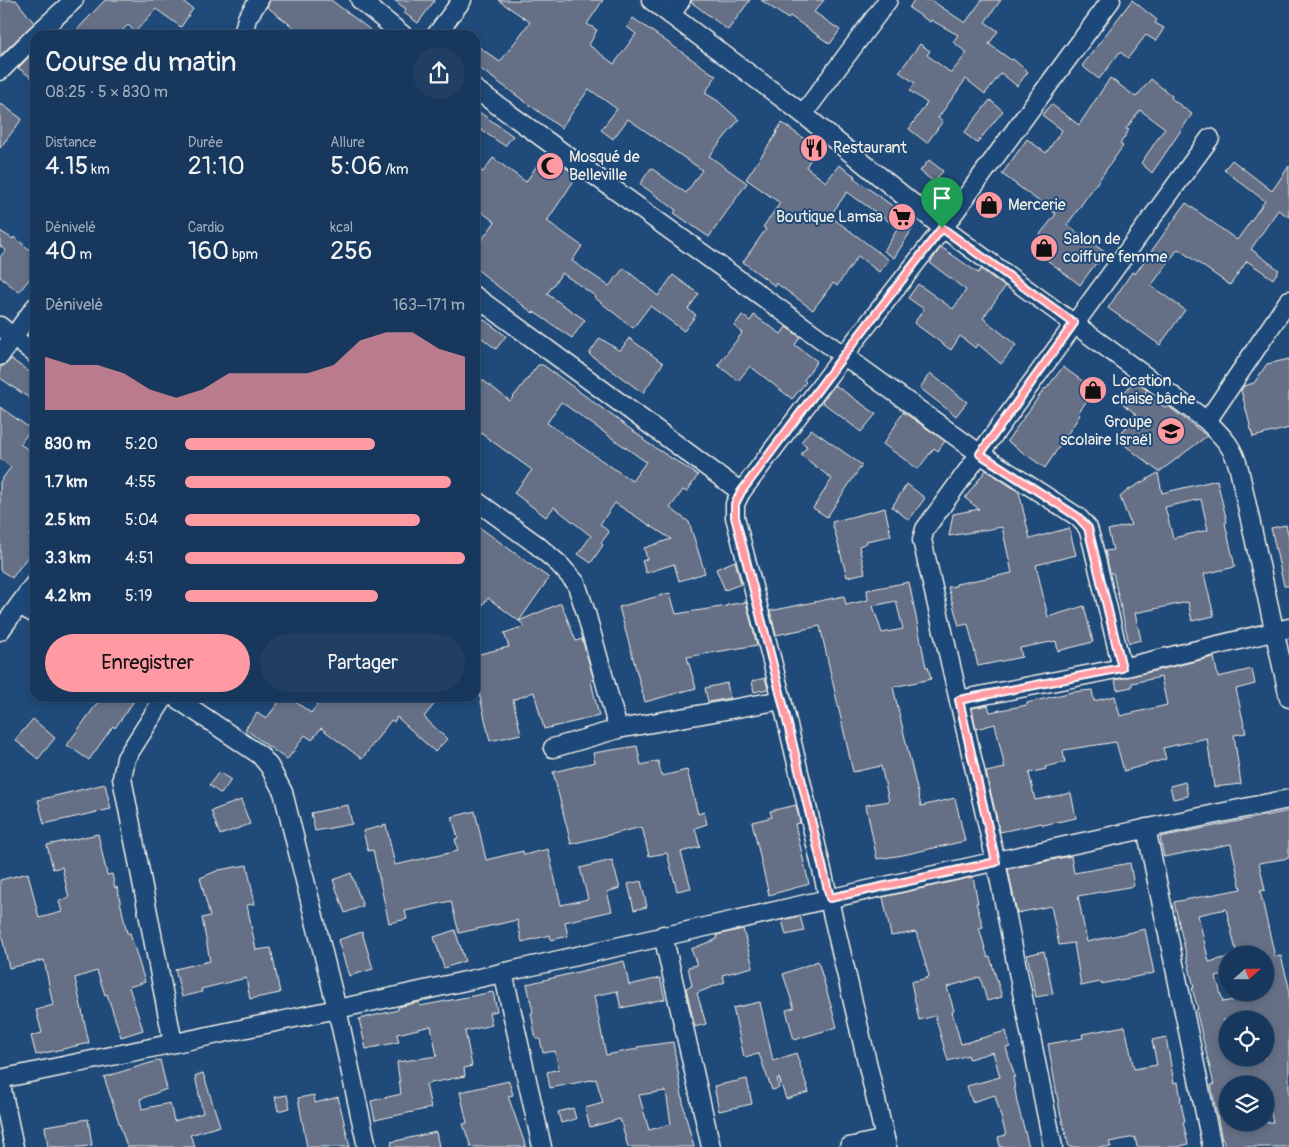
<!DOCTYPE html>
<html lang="fr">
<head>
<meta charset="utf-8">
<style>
	body { margin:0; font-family:Pangolin,sans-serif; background:#203f62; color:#f1f3f6; height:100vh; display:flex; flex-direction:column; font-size:19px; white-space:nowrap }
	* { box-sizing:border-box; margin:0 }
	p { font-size:16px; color:#9eacbb }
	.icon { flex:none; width:28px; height:28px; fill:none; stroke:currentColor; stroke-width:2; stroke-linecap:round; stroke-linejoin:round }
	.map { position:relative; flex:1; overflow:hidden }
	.drawer { position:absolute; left:30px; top:30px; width:450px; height:672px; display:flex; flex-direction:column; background:#17385c; border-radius:15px; box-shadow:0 2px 8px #0003,0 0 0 1px #365272 }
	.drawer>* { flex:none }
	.needle { width:32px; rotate:69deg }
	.fabs { position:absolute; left:1219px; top:946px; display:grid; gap:10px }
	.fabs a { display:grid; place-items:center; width:55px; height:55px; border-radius:50%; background:#17385c; box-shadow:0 2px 8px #0003,0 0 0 1px #365272; font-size:25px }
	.pin { position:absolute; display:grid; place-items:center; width:42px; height:42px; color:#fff; margin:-51px -21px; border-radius:50% 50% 50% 0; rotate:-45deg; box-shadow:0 0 5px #0007 }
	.pin .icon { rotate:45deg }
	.round { display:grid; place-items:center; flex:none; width:52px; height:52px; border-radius:26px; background:#203f62 }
	.head { display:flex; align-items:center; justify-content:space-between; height:85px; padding:0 15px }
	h1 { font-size:28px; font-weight:600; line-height:38px }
	.stats { display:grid; grid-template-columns:repeat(3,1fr); gap:8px; height:85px; padding:5px 15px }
	.stats div { display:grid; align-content:center }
	.stats b { font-size:25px; font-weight:600 }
	.stats small { font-size:14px; font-weight:400 }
	.stats p { font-size:14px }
	.chart { height:140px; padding:10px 15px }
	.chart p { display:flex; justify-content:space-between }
	.chart svg { width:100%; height:90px; margin-top:5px; fill:#ff9aa2; opacity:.7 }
	.button { display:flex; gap:10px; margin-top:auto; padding:10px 15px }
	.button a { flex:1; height:58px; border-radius:30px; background:#ff9aa2; color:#111; font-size:20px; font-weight:600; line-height:58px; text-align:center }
	.button a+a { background:#203f62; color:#f1f3f6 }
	ul { padding:0 15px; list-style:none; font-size:16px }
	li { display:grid; grid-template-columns:80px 60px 1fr; align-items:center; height:38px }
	li i { height:12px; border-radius:6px; background:#ff9aa2 }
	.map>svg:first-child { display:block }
	.building { fill:#656f86; stroke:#f4f1e8; fill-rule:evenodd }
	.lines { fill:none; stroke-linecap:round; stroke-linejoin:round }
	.minor-casing { stroke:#f4f1e8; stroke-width:21 }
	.minor { stroke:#1f4a7a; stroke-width:18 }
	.route-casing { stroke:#fff; stroke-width:10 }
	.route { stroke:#ff9aa2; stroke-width:6 }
	.labels { text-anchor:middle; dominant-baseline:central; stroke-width:4; stroke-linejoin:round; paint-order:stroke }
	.poi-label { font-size:16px; fill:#f4f1e8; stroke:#1f4a7a; text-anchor:start }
</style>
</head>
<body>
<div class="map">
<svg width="1289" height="1147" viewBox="0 0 1289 1147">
	<rect width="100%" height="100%" fill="#1f4a7a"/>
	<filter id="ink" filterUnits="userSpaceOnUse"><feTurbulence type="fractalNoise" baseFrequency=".02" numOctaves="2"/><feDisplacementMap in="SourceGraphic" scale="10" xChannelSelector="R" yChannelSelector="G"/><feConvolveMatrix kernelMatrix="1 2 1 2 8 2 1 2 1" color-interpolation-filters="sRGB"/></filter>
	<g filter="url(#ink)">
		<g class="building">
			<path d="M0,0H16L34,23L0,56Z"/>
			<path d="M105,0H181L193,9L181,27L156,9L135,32L128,25L118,35H72Z"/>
			<path d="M270,0H331L377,35H293L297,30L267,7Z"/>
			<path d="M394,0H435L418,23L403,12L406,9Z"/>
			<path d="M498,0H603L587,24L597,30L589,45L614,64L636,34L627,27L633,18L716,76L705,93L718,101L739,120L709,156L747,183L709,237L674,213L676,210L640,184L651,168L686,193L702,170L628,119L613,139L601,130L617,109L589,89L561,128L475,65V44L500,62L530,22Z"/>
			<path d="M692,0H750L728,30L691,2Z"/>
			<path d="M761,0H824L814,12L840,30L830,44L790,16L788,19Z"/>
			<path d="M914,0H931L965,23L982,0H1001L985,22L998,31L989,44L1011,60L1013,59L1028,72L1017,86L1001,73L985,94L966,79L938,118L943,121L927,143L909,129L927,103L910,91L915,83L899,72L920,44L930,51L927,55L951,73L967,53L953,42L958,35L931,20L930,22L909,8Z"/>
			<path d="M1132,0L1157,20L1155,23L1164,28L1156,41L1146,35L1128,58L1120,52L1099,79L1082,66Z"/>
			<path d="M35,51V80L18,68Z"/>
			<path d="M1110,78L1136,97L1151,79L1172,96L1171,98L1192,114L1152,173L1141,163L1165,128L1140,110L1126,129L1129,130L1120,144L1123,146L1067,225L1106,253L1098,264L1096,263L1080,285L1030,247L1056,214L1002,174L1027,139L1046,153L1062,130L1042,115L1051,104L1079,125Z"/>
			<path d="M990,100L1003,111L977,143L964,133Z"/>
			<path d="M0,103L22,119L0,148Z"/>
			<path d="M475,109L513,136L505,146L481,130L482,129L475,124Z"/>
			<path d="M782,123L817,148L806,167L826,182L839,165L855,176L854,178L916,223L894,258L884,251L898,228L847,192L830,216L889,260L879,272L858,256L837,286L833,283L813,310L776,283L775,286L743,262L766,229L763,227L780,203L746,179L777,133L776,132Z"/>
			<path d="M545,153L572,172L570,175L575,179L547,221L582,246L572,261L609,286L624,268L658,296L673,275L699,294L688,309L696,315L684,331L650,306L633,328L594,297L595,296L562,273L547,294L585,320L572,338L534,312L533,313L488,279V278L475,268V238L480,242L495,222L475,207V167L483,172L493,158L526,182Z"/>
			<path d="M929,160L943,171L934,182L920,171Z"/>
			<path d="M1232,160L1272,191L1289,166V217L1278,210L1251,249L1279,270L1273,279L1247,261L1230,285L1178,249L1151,286L1185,310L1160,345L1108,308L1132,272L1135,274L1186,203L1237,240L1265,201L1224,170Z"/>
			<path d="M0,231L13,239L14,237L35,254V272L19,292L0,277V257L6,250L0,246Z"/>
			<path d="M941,247L978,273L981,269L1005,287L983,318L1016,345L1001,364L978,344L975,348L960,336L951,350L914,323L924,309L908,298L918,284L953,309L966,290L930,263Z"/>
			<path d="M475,313L506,336L496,349L482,338L475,348Z"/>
			<path d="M742,315L750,321L754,315L781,334L786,327L800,337L795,345L817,361L804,380L806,382L792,399L750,366L738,381L718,365L742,333L734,326Z"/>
			<path d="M600,338L620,351L629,338L663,363L643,393L589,354Z"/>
			<path d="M11,359L35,376V402L0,378V368Z"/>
			<path d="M1289,359V428L1253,437L1241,390L1244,386L1254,383L1267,364Z"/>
			<path d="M538,365H543L644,439L643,440L698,475L687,492L683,490L670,508L689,522L705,573L679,581L674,564L646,573L642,561L647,559L644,548L671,539L615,503L600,524L609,532L601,543L603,545L591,563L578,554L591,536L554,507L546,517L514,493L532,470L475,429V374L510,401ZM561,402L646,462L632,481L547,423Z"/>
			<path d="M1063,367L1095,390L1078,413L1080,415L1045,468L1007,441L1045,388L1046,389Z"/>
			<path d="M930,373L967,402L956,416L920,388Z"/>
			<path d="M1134,381L1147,390L1145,393L1166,408L1168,406L1207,436L1159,472L1117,439L1136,414L1118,400Z"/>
			<path d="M835,385L876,414L861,432L822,402Z"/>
			<path d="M0,407L31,429L20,444L35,454V527L29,536L34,540L27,549L31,552L12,578L0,570V482L11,467L0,459Z"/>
			<path d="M903,412L945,441L938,451L934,448L918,469L883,444L897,423L896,422Z"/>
			<path d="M811,429L862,465L827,517L813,508L832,479L801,455L807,446L801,442Z"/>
			<path d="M986,470L1019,492L1030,539L1069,528L1076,555L1036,565L1048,617L1084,606L1093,642L1058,651L1056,641L1020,648L1022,657L978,666L968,624L959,626L948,587L956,586V584L1012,573L1002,527L949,536L953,514L979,509L965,498Z"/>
			<path d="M1158,473L1162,493L1217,480L1227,522L1225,523L1235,567L1204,574L1214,616L1192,621L1188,602L1135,613L1141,640L1129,643L1113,573H1110L1105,551L1113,550L1108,530L1131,525L1120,497L1128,490ZM1201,499L1208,530L1173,538L1165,507Z"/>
			<path d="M907,484L925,498L909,520L892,507Z"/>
			<path d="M885,508L891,536L866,541L867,543L859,546L865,573L847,577L832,522Z"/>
			<path d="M475,524L549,578L519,621L488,598L475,615Z"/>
			<path d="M1286,525L1289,538V586H1284L1271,528Z"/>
			<path d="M735,561L741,584L725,590L716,569Z"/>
			<path d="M909,582L926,667H928L931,679L893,687L921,806L955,798L965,841L903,855L877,859L866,805L889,801L881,766L853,772L820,626L776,635L770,611L844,596L846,605L868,600L867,590ZM896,601L903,629L882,633L873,606Z"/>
			<path d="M670,593L676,614L727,606V605L746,602L757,645L687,657L696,688L645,702L619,607Z"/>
			<path d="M561,603L576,641L582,639L594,680L591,681L599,716L544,729L534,692L513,700L521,734L490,741L475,675V655L509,647L504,633L525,626L519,621Z"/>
			<path d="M1214,657L1218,677L1252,669L1255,684L1236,689L1246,733L1234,735L1241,784L1214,787L1207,738L1163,748L1166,759L1124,771L1116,742L1064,750L1063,751L1065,762L1045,767L1046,769L1029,773L1035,800L1071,793L1076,818L1043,825L1042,823L1000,832L986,772L1005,768L995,724L976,729L972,708L988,705L990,712L1027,705V703L1072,692L1092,690L1094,701L1115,696L1120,716L1167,705L1161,677L1132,683V687L1117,690L1115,680Z"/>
			<path d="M765,678L768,689L754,692L752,681Z"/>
			<path d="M727,683L730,698L708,702L705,688Z"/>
			<path d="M101,698H136L115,728L113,726L89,760L67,745Z"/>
			<path d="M282,698H290L311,713L322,698H439L424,717L447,739L435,752L397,717L394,722L391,720L362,759L321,728L312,740L305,735L287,760L245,729L257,713L266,719Z"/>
			<path d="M33,719L55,738L38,759L15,740Z"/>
			<path d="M637,746L641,765L658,761L662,776L687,770L698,814L704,812L707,824L695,828L700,847L681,852L691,888L677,891L667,853L649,856L642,827L571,844L553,772L595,762L593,753Z"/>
			<path d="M219,772L231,780L221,794L209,785Z"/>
			<path d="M1185,782L1188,796L1173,799L1170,786Z"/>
			<path d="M105,784L111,809L44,824L38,800Z"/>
			<path d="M241,800L250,824L220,835L211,811Z"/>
			<path d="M348,805L352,824L315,831L311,813Z"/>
			<path d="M796,805L800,823L795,824L809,884L769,895L752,822L772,817L770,811Z"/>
			<path d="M475,811L486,860L523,851L524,855L548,849L561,905L588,899L580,868L612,860L620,888L607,892L612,911L565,922L568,936L551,940L550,935L522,942L517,920L459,933L451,901L405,911L407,919L389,923L373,850L368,851L363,831L386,825L395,865L458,851L455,839L458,838L452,817Z"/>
			<path d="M1289,811V858L1259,863L1265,890L1260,891L1275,957L1281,956L1289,987V1147H1225L1223,1139L1222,1140L1211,1085H1214L1196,1010L1198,1009L1192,988H1194L1174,902L1241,889L1231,844L1164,857L1160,837ZM1226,909L1237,955H1265V994L1223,1002L1216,977L1228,974V957L1209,962L1198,915ZM1223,1020H1265V1058H1228V1040ZM1263,1082L1273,1122H1228V1085H1252Z"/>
			<path d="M98,834L107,875L112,874L115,888L117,887L127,933H130L145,982L129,987L143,1030L121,1037L107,994L105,995L97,971L75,978L89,1043L36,1055L31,1036L42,1033L36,1010L53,1005L44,960L9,968L0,928V880L28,873L39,918L62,912L59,901L69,898L62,867L53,869L47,845Z"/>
			<path d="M1071,856L1074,873L1130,863L1134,886L1078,896L1087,942L1145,929L1154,973L1101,984L1100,982L1081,986L1074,943L1059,945L1051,906L1017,913L1008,869Z"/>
			<path d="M247,865L255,904L247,905L256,950L271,948L280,993L250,999L246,978L201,989L202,992L182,997L175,969L210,961L202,918L210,916L200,878L219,870Z"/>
			<path d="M351,873L363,906L345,913L333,880Z"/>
			<path d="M973,877L978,903H976L983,927L979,928L988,958L990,957L1002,997L987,1001L980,977L947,987L954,1011L952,1012L961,1044L1006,1031L1010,1047L1006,1048L1015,1077H1013L1017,1102L1029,1147H1000L998,1137L1006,1135L995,1095L972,1102L967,1086L1000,1077L993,1052L969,1059L968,1055L948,1061L935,1016L919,1020L911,982L927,978L929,976L916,932L891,936L883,897Z"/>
			<path d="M641,881L647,907L634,910L628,884Z"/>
			<path d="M800,916L804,931L786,935L782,920Z"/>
			<path d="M743,929L753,967L722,975L725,982L697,993L706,1024L695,1027L686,988L692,986L688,967L697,965L691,949L717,939V935Z"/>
			<path d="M455,930L465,961L444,968L434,937Z"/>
			<path d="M362,932L373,969L349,976L338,940Z"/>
			<path d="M1044,951L1053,994L1036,997L1027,955Z"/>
			<path d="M624,961L629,985L660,978L665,999L621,1008L617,991L594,996L606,1055L637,1049V1047L673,1042L685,1114L694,1147H628L620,1119L590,1127L585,1108L603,1103L596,1079L550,1088L547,1072L559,1069L555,1051L543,1053L540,1039H536L531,1013L533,1012L527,984ZM666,1091L671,1124L649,1130L639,1095Z"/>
			<path d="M818,961L837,1027L794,1040L786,1010L794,1008L783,974Z"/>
			<path d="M493,992L497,1011L489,1013L492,1025L465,1031L472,1066L464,1068L465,1076L426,1084L431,1108L375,1120L371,1101L401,1094L397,1062L437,1056L431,1026L397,1034L399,1042L366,1049L359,1019L398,1010V1007L419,1002L420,1006Z"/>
			<path d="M760,1002L773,1061L796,1053L809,1092L786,1099L779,1078L777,1079L779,1088L772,1090L759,1054L744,1057L733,1008Z"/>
			<path d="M1125,1026L1134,1069L1157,1065L1152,1040L1166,1037L1174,1083L1178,1082L1181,1099H1180L1185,1121L1183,1122L1188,1144L1177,1147H1137L1135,1137L1109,1142L1111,1147H1069L1060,1112L1048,1044L1083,1038L1082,1034Z"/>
			<path d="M160,1060L167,1089L140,1099L142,1109L170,1103L174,1121L203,1113L195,1076L203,1073L220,1126L190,1135L195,1147H127L104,1077Z"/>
			<path d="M747,1079L752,1104L719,1111L714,1086Z"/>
			<path d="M509,1081L513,1095L508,1096L526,1147H471L463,1124L467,1123L460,1092Z"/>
			<path d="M287,1095L290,1108L278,1111L275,1097Z"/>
			<path d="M314,1095L315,1103L338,1097L350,1147H307L298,1098Z"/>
			<path d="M573,1108L576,1119L561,1123L558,1112Z"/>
			<path d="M88,1119L92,1145L82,1147H48L45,1126Z"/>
			<path d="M436,1132L439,1147H392L391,1142Z"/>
		</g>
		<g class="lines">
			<defs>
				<g id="minor">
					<path d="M360,0L403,35"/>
					<path d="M651,0L803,114L943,228L1207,421C1223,437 1233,446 1239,469L1289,698"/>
					<path d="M671,15L681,0"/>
					<path d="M36,35L74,0"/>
					<path d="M243,35L247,18L259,0"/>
					<path d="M436,35L462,0"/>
					<path d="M0,71L35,36"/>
					<path d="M475,89L980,454L1078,517L1088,528L1092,542L1122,668"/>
					<path d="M803,114L888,0"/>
					<path d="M475,296L741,492"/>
					<path d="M0,326L13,337L35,307"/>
					<path d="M0,356L13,337L35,354"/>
					<path d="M1207,421L1289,300"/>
					<path d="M475,500L537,545L559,564L576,583L586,613L618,729"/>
					<path d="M19,605L35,614"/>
					<path d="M0,631L35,583"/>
					<path d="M164,698L126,758L122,778L173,1043"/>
					<path d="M176,698L260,755L269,766L283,792L337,1009L367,1147"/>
					<path d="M959,700L1122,668L1289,628"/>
					<path d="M553,748L618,729L782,700"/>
					<path d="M1146,828L1212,1147"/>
					<path d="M663,935L711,1147"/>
					<path d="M503,972L542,1147"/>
					<path d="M0,1079C112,1056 225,1033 337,1009C655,941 970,863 1289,799"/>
					<path d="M0,1080L14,1147"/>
					<path d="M849,1147L885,1139"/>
					<path d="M887,1147L782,700L735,517V504L741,492L844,355L943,228L1111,0"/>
					<path d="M1053,1147L996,862L922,540L925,529L1210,138"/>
				</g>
			</defs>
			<use href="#minor" class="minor-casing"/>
			<use href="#minor" class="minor"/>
		</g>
	</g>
	<g class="lines" filter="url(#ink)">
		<defs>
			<path id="route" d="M942,228L1074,323L980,454L1078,517L1088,528L1122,668L959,700L996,862L830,898L782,700L735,517V504L741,492L844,355Z"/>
		</defs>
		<use href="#route" class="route-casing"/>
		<use href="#route" class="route"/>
	</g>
	<defs>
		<symbol id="restaurant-disc" viewBox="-11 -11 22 22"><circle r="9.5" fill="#ff9aa2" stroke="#1f4a7a"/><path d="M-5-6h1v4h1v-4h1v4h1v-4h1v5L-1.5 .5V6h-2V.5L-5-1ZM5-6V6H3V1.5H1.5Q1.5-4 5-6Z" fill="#111"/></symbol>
		<symbol id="mosque-disc" viewBox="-11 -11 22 22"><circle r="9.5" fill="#ff9aa2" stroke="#1f4a7a"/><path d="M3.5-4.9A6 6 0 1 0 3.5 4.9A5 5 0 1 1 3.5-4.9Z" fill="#111"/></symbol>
		<symbol id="shop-disc" viewBox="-11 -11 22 22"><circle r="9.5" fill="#ff9aa2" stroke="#1f4a7a"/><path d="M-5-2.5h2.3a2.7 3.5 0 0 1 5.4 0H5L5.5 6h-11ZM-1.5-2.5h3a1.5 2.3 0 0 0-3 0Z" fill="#111"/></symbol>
		<symbol id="supermarket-disc" viewBox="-11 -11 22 22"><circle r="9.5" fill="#ff9aa2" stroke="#1f4a7a"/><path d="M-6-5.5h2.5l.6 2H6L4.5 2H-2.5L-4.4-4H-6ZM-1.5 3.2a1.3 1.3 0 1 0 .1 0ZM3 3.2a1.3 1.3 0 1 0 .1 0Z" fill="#111"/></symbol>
		<symbol id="school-disc" viewBox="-11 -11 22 22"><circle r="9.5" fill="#ff9aa2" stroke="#1f4a7a"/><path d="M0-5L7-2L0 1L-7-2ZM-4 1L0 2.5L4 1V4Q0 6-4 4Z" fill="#111"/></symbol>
	</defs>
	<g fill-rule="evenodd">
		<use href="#restaurant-disc" x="798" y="132" width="32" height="32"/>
		<use href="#mosque-disc" x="534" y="150" width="32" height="32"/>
		<use href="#shop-disc" x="973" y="189" width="32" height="32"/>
		<use href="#supermarket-disc" x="886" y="201" width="32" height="32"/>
		<use href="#shop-disc" x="1028" y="232" width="32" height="32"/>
		<use href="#shop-disc" x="1077" y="374" width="32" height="32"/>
		<use href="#school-disc" x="1155" y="415" width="32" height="32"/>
	</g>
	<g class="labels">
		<g class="poi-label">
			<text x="833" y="148">Restaurant</text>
			<text x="569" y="157">Mosqué de<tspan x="569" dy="18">Belleville</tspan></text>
			<text x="1008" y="205">Mercerie</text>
			<text x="883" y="217" text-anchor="end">Boutique Lamsa</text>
			<text x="1063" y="239">Salon de<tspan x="1063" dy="18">coiffure femme</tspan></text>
			<text x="1112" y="381">Location<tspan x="1112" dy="18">chaise bâche</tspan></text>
			<text x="1152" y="422" text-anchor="end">Groupe<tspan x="1152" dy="18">scolaire Israël</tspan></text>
		</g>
	</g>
</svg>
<div class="fabs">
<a><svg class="needle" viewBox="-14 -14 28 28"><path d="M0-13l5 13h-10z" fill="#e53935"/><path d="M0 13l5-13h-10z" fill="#9eacbb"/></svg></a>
<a><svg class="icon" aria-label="locate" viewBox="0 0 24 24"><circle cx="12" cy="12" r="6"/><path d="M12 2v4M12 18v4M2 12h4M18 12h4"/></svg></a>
<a><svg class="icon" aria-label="layers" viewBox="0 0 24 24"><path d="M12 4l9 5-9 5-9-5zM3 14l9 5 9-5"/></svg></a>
</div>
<div class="pin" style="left:942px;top:228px;background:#1e9e55"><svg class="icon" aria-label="arrive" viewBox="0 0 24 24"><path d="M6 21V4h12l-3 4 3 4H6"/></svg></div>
<section class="drawer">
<div class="head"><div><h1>Course du matin</h1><p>08:25 · 5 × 830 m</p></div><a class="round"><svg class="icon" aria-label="share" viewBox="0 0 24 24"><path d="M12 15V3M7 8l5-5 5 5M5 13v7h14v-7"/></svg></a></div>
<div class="stats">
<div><p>Distance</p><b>4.15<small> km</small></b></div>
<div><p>Durée</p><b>21:10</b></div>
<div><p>Allure</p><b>5:06<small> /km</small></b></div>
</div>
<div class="stats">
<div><p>Dénivelé</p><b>40<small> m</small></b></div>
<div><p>Cardio</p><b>160<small> bpm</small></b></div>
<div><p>kcal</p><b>256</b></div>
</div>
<div class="chart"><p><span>Dénivelé</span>163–171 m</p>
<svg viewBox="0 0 160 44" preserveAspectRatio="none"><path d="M0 44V18L10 22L20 22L30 26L40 34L50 38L60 34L70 26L80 26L90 26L100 26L110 22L120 10L130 6L140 6L150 14L160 18V44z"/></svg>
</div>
<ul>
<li><b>830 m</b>5:20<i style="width:68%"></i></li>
<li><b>1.7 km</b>4:55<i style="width:95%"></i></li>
<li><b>2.5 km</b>5:04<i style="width:84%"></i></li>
<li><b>3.3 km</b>4:51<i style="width:100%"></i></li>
<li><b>4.2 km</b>5:19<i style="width:69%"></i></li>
</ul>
<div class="button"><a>Enregistrer</a><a>Partager</a></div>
</section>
</div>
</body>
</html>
